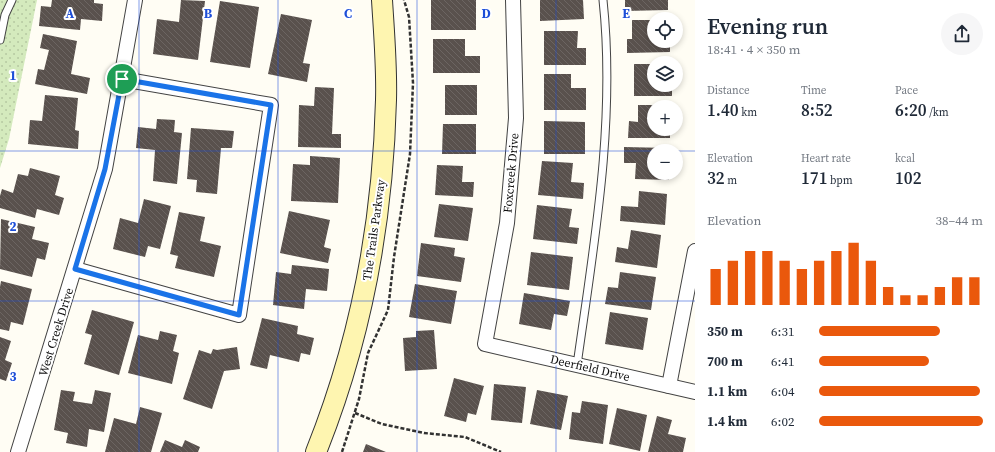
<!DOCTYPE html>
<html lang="en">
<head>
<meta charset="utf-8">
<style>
	body { margin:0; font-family:"Source Serif 4",serif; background:#f6f6f7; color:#1f2937; height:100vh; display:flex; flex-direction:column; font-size:15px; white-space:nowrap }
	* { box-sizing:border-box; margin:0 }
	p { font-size:13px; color:#747a83 }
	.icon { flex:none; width:22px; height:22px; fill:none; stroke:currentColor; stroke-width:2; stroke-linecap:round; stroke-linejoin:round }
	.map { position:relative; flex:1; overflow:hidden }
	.drawer { display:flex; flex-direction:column; background:#fff; width:300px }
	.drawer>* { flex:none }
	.controls { position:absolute; left:647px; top:12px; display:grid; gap:8px }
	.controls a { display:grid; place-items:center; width:36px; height:36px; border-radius:50%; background:#fff; box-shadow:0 2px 6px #0003; font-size:20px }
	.pin { position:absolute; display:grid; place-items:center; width:34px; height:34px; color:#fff; margin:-17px; border:2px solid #fff; border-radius:50%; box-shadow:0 1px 4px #0007 }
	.round { display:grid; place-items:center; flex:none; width:42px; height:42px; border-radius:21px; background:#f6f6f7 }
	.head { display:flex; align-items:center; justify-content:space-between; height:68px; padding:0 12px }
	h1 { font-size:22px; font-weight:600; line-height:30px }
	.stats { display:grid; grid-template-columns:repeat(3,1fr); gap:6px; height:68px; padding:4px 12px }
	.stats div { display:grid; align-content:center }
	.stats b { font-size:17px; font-weight:600 }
	.stats small { font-size:11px; font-weight:400 }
	.stats p { font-size:11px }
	.chart { height:112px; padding:8px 12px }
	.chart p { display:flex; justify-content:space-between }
	.chart svg { width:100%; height:72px; margin-top:4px; stroke:#ea580c; stroke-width:6 }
	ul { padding:0 12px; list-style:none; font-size:13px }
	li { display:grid; grid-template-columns:64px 48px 1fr; align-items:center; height:30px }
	li i { height:10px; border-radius:5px; background:#ea580c }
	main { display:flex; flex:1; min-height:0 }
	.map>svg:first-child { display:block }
	.grass { fill:url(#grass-dots) }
	.building { fill:url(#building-back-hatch) }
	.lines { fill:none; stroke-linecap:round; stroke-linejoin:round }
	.lane-casing { stroke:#434343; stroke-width:9 }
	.street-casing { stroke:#434343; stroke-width:16 }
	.secondary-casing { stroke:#323232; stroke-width:22 }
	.path { stroke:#323232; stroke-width:2.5; stroke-dasharray:4 2; stroke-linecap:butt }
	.lane { stroke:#fff; stroke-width:7 }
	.street { stroke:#fff; stroke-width:14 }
	.secondary { stroke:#fef5b0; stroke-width:20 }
	.route-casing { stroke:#fff; stroke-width:8 }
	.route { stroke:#1a73e8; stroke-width:5 }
	.grid { fill:none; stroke:#1d4ed8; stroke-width:1; stroke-opacity:0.55 }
	.labels { text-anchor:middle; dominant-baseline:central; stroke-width:4; stroke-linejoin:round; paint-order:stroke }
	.street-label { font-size:12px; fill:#101010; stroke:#fff }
	.grid-label { font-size:13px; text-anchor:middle; font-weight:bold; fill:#1d4ed8; stroke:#fff; stroke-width:4; stroke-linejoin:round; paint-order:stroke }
</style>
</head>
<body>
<main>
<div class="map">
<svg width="695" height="452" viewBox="0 0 695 452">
	<defs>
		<pattern id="grass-dots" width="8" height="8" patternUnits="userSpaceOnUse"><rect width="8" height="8" fill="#d4eabd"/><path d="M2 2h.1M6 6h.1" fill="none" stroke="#b5c8a1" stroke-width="1.8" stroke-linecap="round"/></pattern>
		<pattern id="building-back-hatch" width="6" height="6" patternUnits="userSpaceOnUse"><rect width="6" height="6" fill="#59514d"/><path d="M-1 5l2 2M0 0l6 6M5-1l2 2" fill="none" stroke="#6c6562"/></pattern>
	</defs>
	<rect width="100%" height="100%" fill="#fffdf4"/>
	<path class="grass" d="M0,0H37L9,139L0,168Z"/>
	<g class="building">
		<path d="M52,0H94V3L103,4L102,21L81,19L80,30L39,26L41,6L51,7Z"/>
		<path d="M181,0L205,1L198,60L153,54L157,19L179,22Z"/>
		<rect x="431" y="0" width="45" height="30"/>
		<path d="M540,0H583L584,19L540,21Z"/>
		<path d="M625,0H668V10L625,11Z"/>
		<path d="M220,1L259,7L250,68L210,62Z"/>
		<path d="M281,14L312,20L303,63L310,64L307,82L268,74Z"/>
		<path d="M632,20H654V41H670V52L627,53V39H632Z"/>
		<path d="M544,31H578L577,48H586V65H544Z"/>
		<path d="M43,34L77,41L71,74L90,78L87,94L35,84L38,69L44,70L49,50L40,48Z"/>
		<path d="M433,39H465V56H480V73H433Z"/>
		<path d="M634,64H654V85H672V96H634Z"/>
		<path d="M544,74H571V88H586V110H544Z"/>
		<rect x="445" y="85" width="32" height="30"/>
		<path d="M315,87L334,88L332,134H341V148L298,147L299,105L314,106Z"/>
		<path d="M45,95L78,98L75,130L79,131L78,149L28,144L30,120L42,121Z"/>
		<path d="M638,105H671V107H654V129H670V138H628L629,121L638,122Z"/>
		<path d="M157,119L175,120L174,132L182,133L177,184L153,181L155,150L136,148L138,127L156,129Z"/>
		<path d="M544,121L585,122V154H544Z"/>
		<path d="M443,124H476V154H442Z"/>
		<path d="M191,128L234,131L232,148H221L217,194L196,192L197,180L187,179Z"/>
		<path d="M624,147L669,148V151H654V173H669V180L635,179L636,163H624Z"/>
		<path d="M310,156L340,158L338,203L291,201L293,164L310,165Z"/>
		<path d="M542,161L573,163L571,182L584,183L583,199L538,195Z"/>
		<path d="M437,165L463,166L462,182H474L473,197L435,195Z"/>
		<path d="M30,168L60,176L55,195L64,198L59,215L37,209L35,218L0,208V196L2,189L13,193L18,174L28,176Z"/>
		<path d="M639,191L667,194L665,225L620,221L621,206L638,207Z"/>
		<path d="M144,199L171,206L160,249L148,246L145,257L113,249L120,218L138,223Z"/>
		<path d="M439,204L473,208L468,241L434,237Z"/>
		<path d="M537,205L572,209L569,227L579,228L577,244L533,239Z"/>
		<path d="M289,211L330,220L324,247L331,249L328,263L280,253Z"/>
		<path d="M179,212L205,217L200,241L221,246L214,277L175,268L178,256L170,254Z"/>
		<path d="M1,219L35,227L32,239L49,243L45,260L37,258L32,277L0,269Z"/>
		<path d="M631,230L661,235L657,268L615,262L617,247L628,249Z"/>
		<path d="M421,243L455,248L454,256L465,258L461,282L417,276Z"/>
		<path d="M531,252L573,257L569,290L527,285Z"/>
		<path d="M292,265L329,269L327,291L306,289L304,309L273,305L276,272L291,274Z"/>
		<path d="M620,272L656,277L651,310L605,304L608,287L618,288Z"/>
		<path d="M1,281L32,289L23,325L11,322L9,331L0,329V287Z"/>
		<path d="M415,284L457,291L451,324L409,317Z"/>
		<path d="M524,293L570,301L567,316L554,314L551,330L519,324Z"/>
		<path d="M92,310L134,322L119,375L84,364L92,335L85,333Z"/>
		<path d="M610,312L648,318L643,350L605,344Z"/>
		<path d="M262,318L298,326L297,334L314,338L310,355L301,353L299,362L270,355L267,369L250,365Z"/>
		<path d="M434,330L437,369L405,371L403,338L416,337V331Z"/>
		<path d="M160,331L177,335L173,351L179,353L172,384L128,373L138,335L158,340Z"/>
		<path d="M0,337L11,341L5,360L12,363L6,381L0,379Z"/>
		<path d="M237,347L240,369L224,371L212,409L183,399L199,350L211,354L213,349L217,350Z"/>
		<path d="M454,378L484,386L476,415L468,413L466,422L444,416Z"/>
		<path d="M494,384L526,387L522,423L491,420Z"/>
		<path d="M61,390L75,392L73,401L92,404L95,390L111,393L104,432L89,429L87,447L66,443L68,433L54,430Z"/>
		<path d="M537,390L568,396L561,430L530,424Z"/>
		<path d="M582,401L608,405L603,444L569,439L572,412L580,413Z"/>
		<path d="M140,407L162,413L151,452H105L114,418L136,424Z"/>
		<path d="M617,408L647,415L640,451L609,444Z"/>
		<path d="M657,416L672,420L668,434L686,438L683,452H648Z"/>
		<path d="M165,440L182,447L185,440L200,447L198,452H160Z"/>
		<path d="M366,444L386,452H363Z"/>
	</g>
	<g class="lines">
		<defs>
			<g id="lane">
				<path d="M0,40L5,15L12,0"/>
				<path d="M577,365C594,244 616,122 603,0"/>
			</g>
			<g id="street">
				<path d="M513,0L516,118L507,223L485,344L695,392"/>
				<path d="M75,269L239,315L271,105L122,79"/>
				<path d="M669,386L695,251"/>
				<path d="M18,452L105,169L135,0"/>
			</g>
			<path id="secondary" d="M316,452C361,340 383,220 386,100C387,67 384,33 382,0"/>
		</defs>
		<use href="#lane" class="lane-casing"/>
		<use href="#street" class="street-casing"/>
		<use href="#secondary" class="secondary-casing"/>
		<g class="path">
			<path d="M355,413L382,424L424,433L465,437L501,452"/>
			<path d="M342,452L359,399L368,353L388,310L394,257L410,154L413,83L409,17L404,0"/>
		</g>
		<use href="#lane" class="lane"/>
		<use href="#street" class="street"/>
		<use href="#secondary" class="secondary"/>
	</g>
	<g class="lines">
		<defs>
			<path id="route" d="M122,79L271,105L239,315L75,269L105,169Z"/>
		</defs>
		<use href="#route" class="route-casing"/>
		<use href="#route" class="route"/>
	</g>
	<path class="grid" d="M139,0V452M278,0V452M417,0V452M556,0V452M0,151H695M0,301H695"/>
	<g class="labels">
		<g class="street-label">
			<text transform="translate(511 173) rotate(-85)">Foxcreek Drive</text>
			<text transform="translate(374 230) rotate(-82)">The Trails Parkway</text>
			<text transform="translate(56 332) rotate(-73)">West Creek Drive</text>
			<text transform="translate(590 368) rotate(13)">Deerfield Drive</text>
		</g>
	</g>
	<g class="grid-label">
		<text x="70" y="18">A</text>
		<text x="208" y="18">B</text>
		<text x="348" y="18">C</text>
		<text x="486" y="18">D</text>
		<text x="626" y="18">E</text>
		<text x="13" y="80">1</text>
		<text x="13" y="231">2</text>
		<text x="13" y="381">3</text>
	</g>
</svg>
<div class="controls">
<a><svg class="icon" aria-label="locate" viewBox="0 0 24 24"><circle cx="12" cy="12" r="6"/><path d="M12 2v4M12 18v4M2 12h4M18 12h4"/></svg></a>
<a><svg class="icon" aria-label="layers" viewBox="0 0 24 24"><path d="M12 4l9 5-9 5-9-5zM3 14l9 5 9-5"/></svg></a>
<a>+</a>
<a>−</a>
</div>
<div class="pin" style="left:122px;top:79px;background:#1e9e55"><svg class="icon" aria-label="arrive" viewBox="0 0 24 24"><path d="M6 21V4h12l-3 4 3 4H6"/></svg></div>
</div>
<section class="drawer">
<div class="head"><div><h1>Evening run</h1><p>18:41 · 4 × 350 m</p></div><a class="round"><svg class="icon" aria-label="share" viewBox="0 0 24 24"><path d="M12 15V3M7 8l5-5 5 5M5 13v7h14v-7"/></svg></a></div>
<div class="stats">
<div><p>Distance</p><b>1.40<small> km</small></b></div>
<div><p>Time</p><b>8:52</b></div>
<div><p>Pace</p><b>6:20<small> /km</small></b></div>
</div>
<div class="stats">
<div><p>Elevation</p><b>32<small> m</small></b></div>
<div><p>Heart rate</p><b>171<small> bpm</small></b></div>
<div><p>kcal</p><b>102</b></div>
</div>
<div class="chart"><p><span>Elevation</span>38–44 m</p>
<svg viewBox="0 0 160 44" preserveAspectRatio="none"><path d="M5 44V22M15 44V17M25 44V11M35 44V11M45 44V17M55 44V22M65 44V17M75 44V11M85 44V6M95 44V17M105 44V33M115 44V38M125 44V38M135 44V33M145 44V27M155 44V27"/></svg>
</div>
<ul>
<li><b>350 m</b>6:31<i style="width:74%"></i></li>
<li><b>700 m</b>6:41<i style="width:67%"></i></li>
<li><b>1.1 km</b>6:04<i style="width:98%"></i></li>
<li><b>1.4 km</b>6:02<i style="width:100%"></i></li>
</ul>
</section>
</main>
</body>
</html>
